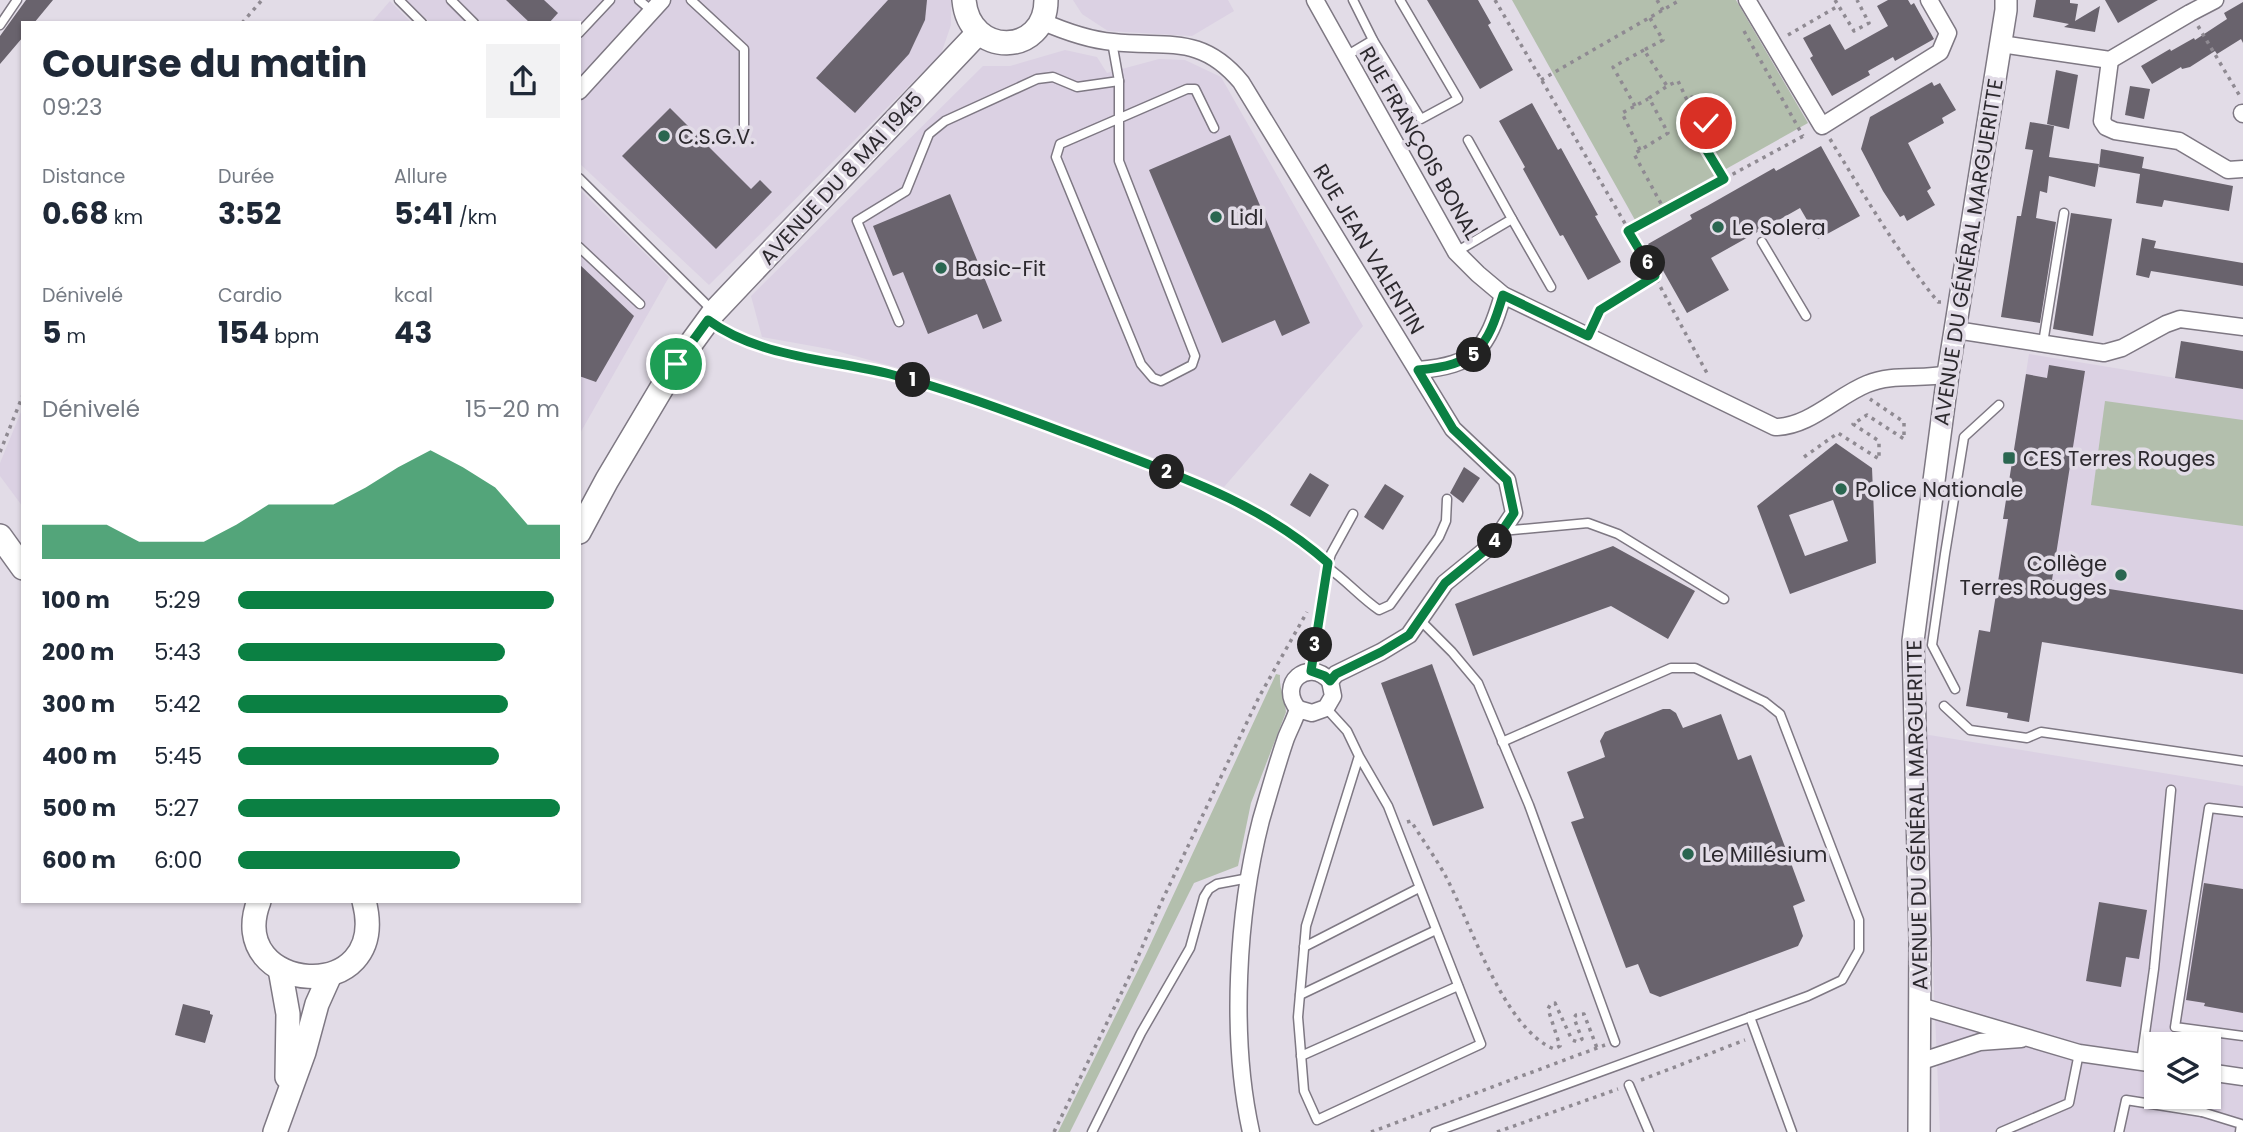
<!DOCTYPE html>
<html lang="fr">
<head>
<meta charset="utf-8">
<style>
	body { margin:0; font-family:Poppins,sans-serif; background:#f2f2f3; color:#1f2937; height:100vh; display:flex; flex-direction:column; font-size:26px; white-space:nowrap }
	* { box-sizing:border-box; margin:0 }
	p { font-size:23px; color:#747a83 }
	.icon { flex:none; width:38px; height:38px; fill:none; stroke:currentColor; stroke-width:2; stroke-linecap:round; stroke-linejoin:round }
	.map { position:relative; flex:1; overflow:hidden }
	.sheet { position:absolute; left:21px; top:21px; width:560px; height:882px; display:flex; flex-direction:column; background:#fff; border-radius:0px; box-shadow:0 2px 5px #0004 }
	.sheet>* { flex:none }
	.tools { position:absolute; left:2144px; top:1032px; display:grid; gap:14px }
	.tools a { display:grid; place-items:center; width:77px; height:77px; border-radius:0px; background:#fff; box-shadow:0 2px 5px #0004; font-size:35px }
	.pin { position:absolute; display:grid; place-items:center; width:60px; height:60px; color:#fff; margin:-30px; border:4px solid #fff; border-radius:50%; box-shadow:0 2px 7px #0007 }
	.km { position:absolute; width:35px; height:35px; margin:-18px; border-radius:50%; background:#222; color:#fff; font-size:19px; line-height:35px; text-align:center }
	.round { display:grid; place-items:center; flex:none; width:74px; height:74px; border-radius:0px; background:#f2f2f3 }
	.summary { display:flex; align-items:center; justify-content:space-between; height:119px; padding:0 21px }
	h1 { font-size:38px; font-weight:700; line-height:52px }
	.stats { display:grid; grid-template-columns:repeat(3,1fr); gap:10px; height:119px; padding:7px 21px }
	.stats div { display:grid; align-content:center }
	.stats b { font-size:30px; font-weight:700 }
	.stats small { font-size:19px; font-weight:400 }
	.stats p { font-size:19px }
	.chart { height:196px; padding:14px 21px }
	.chart p { display:flex; justify-content:space-between }
	.chart svg { width:100%; height:126px; margin-top:7px; fill:#0b8043; opacity:.7 }
	ul { padding:0 21px; list-style:none; font-size:23px }
	li { display:grid; grid-template-columns:112px 84px 1fr; align-items:center; height:52px }
	li i { height:18px; border-radius:9px; background:#0b8043 }
	.map>svg:first-child { display:block }
	.built { fill:#dbd1e3; fill-rule:evenodd }
	.green { fill:#b3bfad }
	.building { fill:#69636d; fill-rule:evenodd }
	.lines { fill:none; stroke-linecap:round; stroke-linejoin:round }
	.service-casing { stroke:#7e7883; stroke-width:11 }
	.minor-casing { stroke:#7e7883; stroke-width:19 }
	.tertiary-casing { stroke:#7e7883; stroke-width:24 }
	.secondary-casing { stroke:#7e7883; stroke-width:26 }
	.path { stroke:#8f8a92; stroke-width:3.5; stroke-dasharray:3.5 5; stroke-linecap:butt }
	.service { stroke:#fff; stroke-width:8 }
	.minor { stroke:#fff; stroke-width:16 }
	.tertiary { stroke:#fff; stroke-width:21 }
	.secondary { stroke:#fff; stroke-width:23 }
	.route-casing { stroke:#fff; stroke-width:14 }
	.route { stroke:#0b8043; stroke-width:9 }
	.poi-dot { fill:#2a6650; stroke:#e2dce7; stroke-width:2.5 }
	.labels { text-anchor:middle; dominant-baseline:central; stroke-width:7; stroke-linejoin:round; paint-order:stroke }
	.poi-label { font-size:21px; fill:#2c292e; stroke:#e2dce7; text-anchor:start }
	.street-label { font-size:21px; fill:#2c292e; stroke:#e2dce7 }
</style>
</head>
<body>
<div class="map">
<svg width="2243" height="1132" viewBox="0 0 2243 1132">
	<rect width="100%" height="100%" fill="#e2dce7"/>
	<g class="built">
		<path d="M406,0H951V25L941,54L709,285L579,163V23H431Z"/>
		<path d="M1073,0H1228L1234,11L1192,36L1108,31L1082,14Z"/>
		<path d="M390,1L412,23H371Z"/>
		<path d="M1065,50L1097,57L1107,73L1159,59L1185,60L1221,77L1363,326L1224,487L1147,455L943,380L829,349L762,337L751,296L983,66H1010Z"/>
		<path d="M579,189L669,277L579,435Z"/>
		<path d="M2029,354L2243,389V674L2042,642L2029,722L2007,718L2008,713L1966,706L1979,630L1990,631L2007,520L2003,519Z"/>
		<path d="M23,407V507L0,476V463Z"/>
		<path d="M1923,734L2243,786V1132H1940ZM2156,1045H2208V1097H2156Z"/>
	</g>
	<g class="green">
		<path d="M1512,0H1736L1808,123L1635,220Z"/>
		<path d="M2105,401L2243,420V526L2091,505Z"/>
		<path d="M1276,674L1280,675C1279,689 1285,698 1286,712L1251,803L1238,866L1194,883L1070,1132H1058L1145,956Z"/>
	</g>
	<g class="building">
		<path d="M26,0H53L34,23H23V37L0,64V36Z"/>
		<path d="M506,0H544L558,13L549,23H530Z"/>
		<path d="M888,0H927L925,20L909,54L855,113L816,78Z"/>
		<path d="M1427,0H1478L1491,23L1488,25L1513,70L1480,89Z"/>
		<path d="M1888,0H1908L1911,5L1914,3L1934,39L1895,61L1893,57L1868,71L1870,75L1832,96L1810,58L1813,56L1803,38L1830,24L1845,50L1888,26L1877,6Z"/>
		<path d="M2036,0H2070V3L2078,4L2075,21L2100,6L2095,32L2064,27L2069,24L2033,17Z"/>
		<path d="M2105,0H2158L2118,23Z"/>
		<path d="M2243,2V43L2241,39L2217,54L2215,51L2190,67L2182,69L2181,67L2152,84L2141,66L2170,49L2171,51L2194,38L2195,40L2227,19L2224,13Z"/>
		<path d="M2056,70L2078,75L2069,129L2047,124Z"/>
		<path d="M1932,82L1934,86L1940,83L1956,110L1942,118L1944,123L1908,143L1931,188L1927,191L1935,205L1907,221L1904,215L1900,217L1883,191L1861,149L1870,117Z"/>
		<path d="M2130,86L2150,89L2144,119L2125,115Z"/>
		<path d="M1532,103L1558,150L1561,148L1598,215L1595,216L1621,262L1588,280L1563,235L1560,236L1523,169L1525,167L1499,121Z"/>
		<path d="M670,108L751,189L760,180L772,192L716,249L622,156Z"/>
		<path d="M2030,122L2054,126L2049,157L2099,164L2095,187L2049,176L2047,193L2040,191L2036,218L2056,222L2040,323L2001,317L2017,216H2021L2033,150L2025,149Z"/>
		<path d="M1230,135L1310,323L1282,336L1275,320L1222,343L1149,170Z"/>
		<path d="M1821,146L1860,216L1818,239L1800,208L1752,235L1711,258L1729,290L1687,313L1648,244L1692,219L1690,215L1707,206L1774,168L1776,171Z"/>
		<path d="M2101,149L2144,157L2142,168L2233,186L2229,211L2164,200L2162,207L2136,203L2140,174L2099,167Z"/>
		<path d="M950,194L1002,321L983,329L977,314L928,334L903,272L893,276L873,226Z"/>
		<path d="M2071,213L2112,219L2093,336L2053,329Z"/>
		<path d="M2142,238L2156,241L2154,248L2243,263V286L2151,271L2149,278L2136,275Z"/>
		<path d="M579,264L634,316L596,382L579,376Z"/>
		<path d="M2181,341L2243,351V389L2175,378Z"/>
		<path d="M2049,365L2085,371L2052,580L2243,610V674L2042,642L2029,722L2007,718L2008,713L1966,706L1979,630L1990,632L2008,519H2003L2026,374L2047,378Z"/>
		<path d="M1836,443L1872,468L1876,563L1790,594L1757,506ZM1833,500L1848,541L1805,556L1789,515Z"/>
		<path d="M1464,467L1480,478L1463,503L1450,493Z"/>
		<path d="M1310,473L1329,485L1310,517L1290,505Z"/>
		<path d="M1385,484L1404,496L1383,530L1364,517Z"/>
		<path d="M1613,546L1695,591L1668,639L1611,606L1473,656L1455,604Z"/>
		<path d="M1432,664L1484,808L1433,826L1381,683Z"/>
		<path d="M1663,709H1670L1676,713L1683,728L1721,714L1738,760L1751,755L1805,901L1793,906L1803,936L1798,946L1660,997L1650,993L1638,964L1626,968L1571,822L1584,818L1567,772L1605,757L1600,741L1605,732Z"/>
		<path d="M2204,883L2243,889V1013L2204,1006L2205,1003L2186,1000Z"/>
		<path d="M2099,902L2147,910L2139,959L2126,957L2121,987L2086,981Z"/>
		<path d="M183,1004L210,1011V1014L213,1015L205,1043L175,1035Z"/>
	</g>
	<g class="lines">
		<defs>
			<g id="service">
				<path d="M399,0L422,23"/>
				<path d="M451,0L474,23"/>
				<path d="M639,0L652,11"/>
				<path d="M691,0L744,49V126"/>
				<path d="M1353,0L1373,40L1421,119L1458,99L1400,0"/>
				<path d="M0,25L17,0"/>
				<path d="M579,33L610,0"/>
				<path d="M1346,56L1373,40"/>
				<path d="M1119,81V161L1195,356L1192,365L1161,381L1153,378L1141,364L1056,157L1060,144L1187,89H1195L1214,128"/>
				<path d="M579,178L712,310"/>
				<path d="M1512,219L1551,287"/>
				<path d="M1762,242L1806,316"/>
				<path d="M579,247L640,304"/>
				<path d="M1456,252L1512,219L1468,140"/>
				<path d="M899,322L857,221L906,191L929,134L945,121L1037,79L1053,77L1077,87L1119,81L1112,42"/>
				<path d="M2043,343L2064,213"/>
				<path d="M1502,531L1588,523L1618,534L1724,599"/>
				<path d="M1327,567C1346,580 1360,597 1379,610L1390,605L1439,537L1446,521L1447,499"/>
				<path d="M1420,620L1452,652L1478,683L1529,805L1615,1042"/>
				<path d="M1312,671L1327,567L1331,554L1353,514"/>
				<path d="M1955,689L1932,645L1945,554L1964,437L1999,405"/>
				<path d="M1944,706L1970,730L2027,738L2041,732L2243,761"/>
				<path d="M1326,708L1347,731L1359,756L1306,926L1298,1017L1304,1091L1317,1120L1481,1044L1388,806L1359,756"/>
				<path d="M2243,812L2209,808L2175,1027L2243,1036"/>
				<path d="M1304,947L1419,888"/>
				<path d="M1300,995L1436,930"/>
				<path d="M1750,1017L1792,1132"/>
				<path d="M1301,1056L1458,986"/>
				<path d="M2141,1062L2154,969L2171,790"/>
				<path d="M1629,1085L1649,1132"/>
				<path d="M2202,1112L2241,1124L2240,1132"/>
				<path d="M1092,1132L1141,1033L1190,948L1204,897L1209,889L1217,884L1249,878"/>
				<path d="M1435,1132L1808,996L1842,980L1859,950V920L1780,714L1765,702L1695,668H1671L1502,742"/>
				<path d="M2001,1132L2069,1103L2079,1053"/>
				<path d="M2119,1132L2126,1100L2202,1112L2204,1097"/>
			</g>
			<g id="minor">
				<path d="M1315,0L1456,252L1478,274L1503,295L1775,427C1809,427 1837,396 1867,384C1893,373 1921,380 1948,374"/>
				<path d="M1747,0L1822,126L1940,52L1948,33L1929,0"/>
				<path d="M1041,21C1064,31 1089,40 1113,42C1168,48 1201,34 1241,82L1453,429L1507,480L1514,513L1494,543L1445,583L1409,635L1381,652L1336,674L1330,681C1308,657 1277,684 1298,709"/>
				<path d="M2001,44L2110,60L2190,13L2215,0"/>
				<path d="M2110,60L2102,121L2106,127L2115,131L2179,141L2228,170L2243,169"/>
				<path d="M579,91L662,0"/>
				<path d="M2242,113L2243,114"/>
				<path d="M1956,330L2104,353L2122,348L2166,324L2180,319L2243,327"/>
				<path d="M1418,370C1476,365 1487,349 1503,295"/>
				<path d="M1920,1006L2079,1053L2156,1064"/>
				<path d="M1919,1062L1980,1042L2021,1039"/>
				<path d="M2208,1072L2243,1077"/>
				<path d="M1251,1132C1230,1037 1237,914 1261,820C1269,793 1277,764 1286,738C1290,728 1295,719 1298,709L1312,713L1326,708L1333,696L1330,681"/>
			</g>
			<path id="tertiary" d="M1919,1132L1920,939L1913,641L1948,374L2006,10V0"/>
			<g id="secondary">
				<path d="M964,0C969,58 1046,56 1046,0"/>
				<path d="M579,532L607,480L676,364L714,312L978,33"/>
				<path d="M0,536L23,568"/>
				<path d="M259,901C223,994 392,1009 364,901"/>
				<path d="M280,969L288,1014L287,1077"/>
				<path d="M275,1132L304,1052L317,1004L330,975"/>
			</g>
		</defs>
		<use href="#service" class="service-casing"/>
		<use href="#minor" class="minor-casing"/>
		<use href="#tertiary" class="tertiary-casing"/>
		<use href="#secondary" class="secondary-casing"/>
		<g class="path">
			<path d="M1495,0L1641,251L1708,375"/>
			<path d="M1657,0L1663,10"/>
			<path d="M1835,0L1854,31L1869,23L1857,0"/>
			<path d="M1650,18L1663,40L1644,50L1667,86L1678,81L1687,100L1692,97L1706,123L1695,130L1724,179"/>
			<path d="M242,23L262,0"/>
			<path d="M2198,26L2241,98"/>
			<path d="M1744,31L1803,136"/>
			<path d="M1788,35L1838,6"/>
			<path d="M1541,80L1680,0"/>
			<path d="M1635,106L1613,67L1644,50"/>
			<path d="M1830,139C1864,195 1896,250 1938,302H1941"/>
			<path d="M1640,150L1622,113L1648,99"/>
			<path d="M1665,211L1634,154L1668,133L1649,98L1666,87"/>
			<path d="M1628,231L1807,134"/>
			<path d="M1594,323L1600,310L1655,276"/>
			<path d="M724,331C775,356 830,359 884,373C972,396 1056,429 1140,462C1203,487 1268,510 1319,554"/>
			<path d="M0,452L23,395"/>
			<path d="M1804,457L1838,433L1879,459V441L1853,424L1867,415L1904,439V422L1870,399"/>
			<path d="M1407,822L1411,821C1422,839 1435,857 1445,875C1471,923 1503,1028 1554,1049L1560,1046L1548,1009L1550,1005L1555,1003L1572,1040L1578,1042L1582,1039L1574,1018L1576,1015L1584,1014L1597,1048"/>
			<path d="M1641,1080L1745,1040"/>
			<path d="M1054,1132L1132,971L1160,905L1259,697L1307,612"/>
			<path d="M1371,1132L1605,1045"/>
			<path d="M1497,1132L1618,1089"/>
		</g>
		<use href="#service" class="service"/>
		<use href="#minor" class="minor"/>
		<use href="#tertiary" class="tertiary"/>
		<use href="#secondary" class="secondary"/>
	</g>
	<g class="lines">
		<defs>
			<path id="route" d="M676,364L708,320C760,358 830,359 890,374C958,392 1022,417 1087,441C1171,473 1261,502 1328,563L1311,671L1325,676L1330,681L1336,674L1381,652L1409,635L1445,583L1494,543L1514,513L1507,480L1453,429L1418,370C1476,365 1487,349 1503,295L1588,336L1600,310L1655,276L1628,231L1724,179L1695,131L1706,123"/>
		</defs>
		<use href="#route" class="route-casing"/>
		<use href="#route" class="route"/>
	</g>
	<g class="poi-dot">
		<circle cx="664" cy="136" r="7"/>
		<circle cx="1216" cy="217" r="7"/>
		<circle cx="1718" cy="227" r="7"/>
		<circle cx="941" cy="268" r="7"/>
		<rect x="2002" y="451" width="14" height="14" rx="3.5"/>
		<circle cx="1841" cy="489" r="7"/>
		<circle cx="2121" cy="575" r="7"/>
		<circle cx="1688" cy="854" r="7"/>
	</g>
	<g class="labels">
		<g class="poi-label">
			<text x="678" y="136">C.S.G.V.</text>
			<text x="1230" y="217">Lidl</text>
			<text x="1732" y="227">Le Solera</text>
			<text x="955" y="268">Basic-Fit</text>
			<text x="2023" y="458">CES Terres Rouges</text>
			<text x="1855" y="489">Police Nationale</text>
			<text x="2107" y="563" text-anchor="end">Collège<tspan x="2107" dy="24">Terres Rouges</tspan></text>
			<text x="1702" y="854">Le Millésium</text>
		</g>
		<g class="street-label">
			<text transform="translate(1420 143) rotate(60)">RUE FRANÇOIS BONAL</text>
			<text transform="translate(841 178) rotate(-47)">AVENUE DU 8 MAI 1945</text>
			<text transform="translate(1369 249) rotate(59)">RUE JEAN VALENTIN</text>
			<text transform="translate(1968 252) rotate(-81)">AVENUE DU GÉNÉRAL MARGUERITTE</text>
			<text transform="translate(1917 815) rotate(-91)">AVENUE DU GÉNÉRAL MARGUERITTE</text>
		</g>
	</g>
</svg>
<div class="tools">
<a><svg class="icon" aria-label="layers" viewBox="0 0 24 24"><path d="M12 4l9 5-9 5-9-5zM3 14l9 5 9-5"/></svg></a>
</div>
<div class="pin" style="left:676px;top:364px;background:#1e9e55"><svg class="icon" aria-label="arrive" viewBox="0 0 24 24"><path d="M6 21V4h12l-3 4 3 4H6"/></svg></div>
<div class="pin" style="left:1706px;top:123px;background:#d93025"><svg class="icon" aria-label="check" viewBox="0 0 24 24"><path d="M5 12l5 5 9-10"/></svg></div>
<b class="km" style="left:913px;top:380px">1</b>
<b class="km" style="left:1167px;top:472px">2</b>
<b class="km" style="left:1315px;top:645px">3</b>
<b class="km" style="left:1495px;top:541px">4</b>
<b class="km" style="left:1474px;top:355px">5</b>
<b class="km" style="left:1648px;top:263px">6</b>
<section class="sheet">
<div class="summary"><div><h1>Course du matin</h1><p>09:23</p></div><a class="round"><svg class="icon" aria-label="share" viewBox="0 0 24 24"><path d="M12 15V3M7 8l5-5 5 5M5 13v7h14v-7"/></svg></a></div>
<div class="stats">
<div><p>Distance</p><b>0.68<small> km</small></b></div>
<div><p>Durée</p><b>3:52</b></div>
<div><p>Allure</p><b>5:41<small> /km</small></b></div>
</div>
<div class="stats">
<div><p>Dénivelé</p><b>5<small> m</small></b></div>
<div><p>Cardio</p><b>154<small> bpm</small></b></div>
<div><p>kcal</p><b>43</b></div>
</div>
<div class="chart"><p><span>Dénivelé</span>15–20 m</p>
<svg viewBox="0 0 160 44" preserveAspectRatio="none"><path d="M0 44V32L10 32L20 32L30 38L40 38L50 38L60 32L70 25L80 25L90 25L100 19L110 12L120 6L130 12L140 19L150 32L160 32V44z"/></svg>
</div>
<ul>
<li><b>100 m</b>5:29<i style="width:98%"></i></li>
<li><b>200 m</b>5:43<i style="width:83%"></i></li>
<li><b>300 m</b>5:42<i style="width:84%"></i></li>
<li><b>400 m</b>5:45<i style="width:81%"></i></li>
<li><b>500 m</b>5:27<i style="width:100%"></i></li>
<li><b>600 m</b>6:00<i style="width:69%"></i></li>
</ul>
</section>
</div>
</body>
</html>
